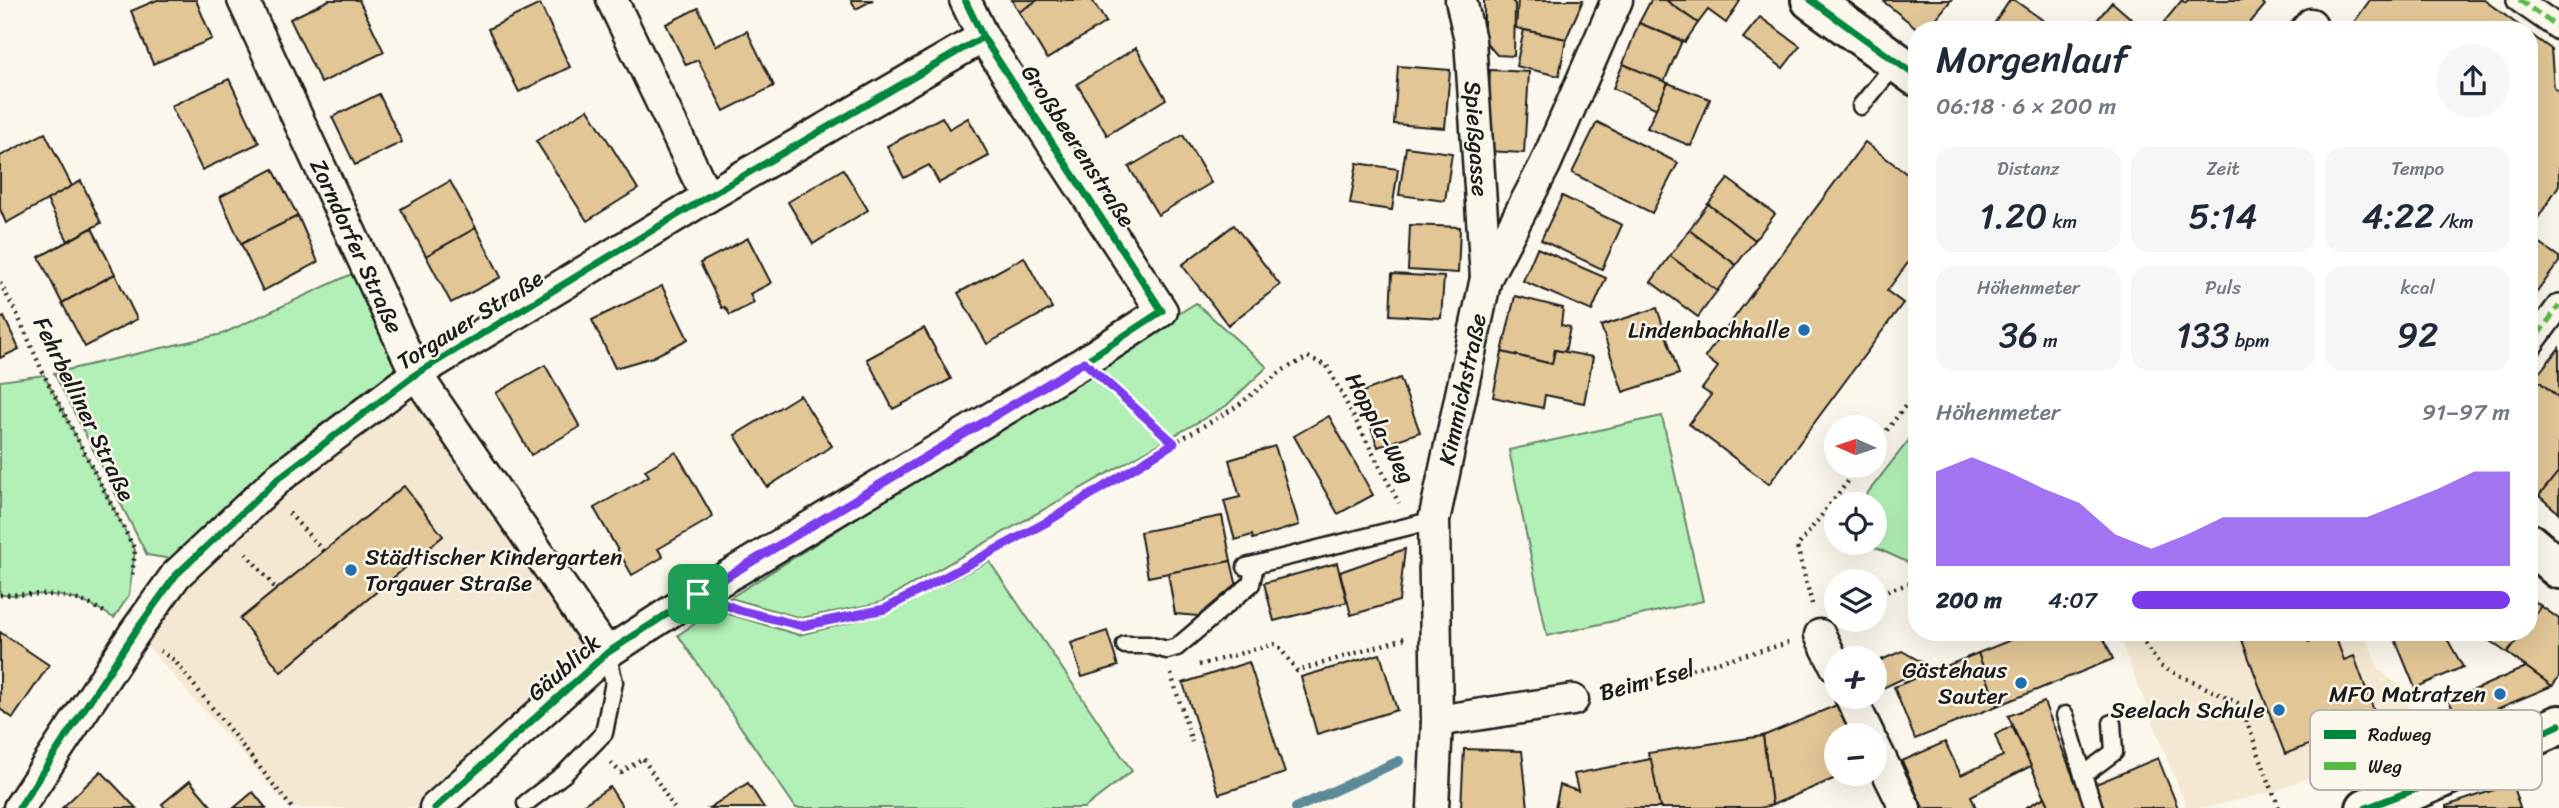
<!DOCTYPE html>
<html lang="de">
<head>
<meta charset="utf-8">
<style>
	body { margin:0; font-family:Sriracha,sans-serif; background:#f6f6f7; color:#1f2937; height:100vh; display:flex; flex-direction:column; font-size:26px; white-space:nowrap }
	* { box-sizing:border-box; margin:0 }
	p { font-size:23px; color:#747a83 }
	.icon { flex:none; width:38px; height:38px; fill:none; stroke:currentColor; stroke-width:2; stroke-linecap:round; stroke-linejoin:round }
	.map { position:relative; flex:1; overflow:hidden }
	.side { position:absolute; left:1908px; top:21px; width:630px; height:620px; display:flex; flex-direction:column; background:#fff; border-radius:28px; box-shadow:0 7px 28px #0002 }
	.side>* { flex:none }
	.needle { width:46px; rotate:273deg }
	.fabs { position:absolute; left:1824px; top:415px; display:grid; gap:14px }
	.fabs a { display:grid; place-items:center; width:63px; height:63px; border-radius:50%; background:#fff; box-shadow:0 7px 28px #0002; font-size:35px }
	.pin { position:absolute; display:grid; place-items:center; width:60px; height:60px; color:#fff; margin:-30px; border-radius:14px; box-shadow:0 4px 10px #0006 }
	.round { display:grid; place-items:center; flex:none; width:74px; height:74px; border-radius:37px; background:#f6f6f7 }
	.head { display:flex; align-items:center; justify-content:space-between; height:119px; padding:0 28px }
	h1 { font-size:38px; font-weight:600; line-height:52px }
	.stats { display:grid; grid-template-columns:repeat(3,1fr); gap:10px; height:119px; padding:7px 28px }
	.stats div { display:grid; align-content:center; border-radius:18px; background:#f6f6f7; text-align:center }
	.stats b { font-size:35px; font-weight:600 }
	.stats small { font-size:19px; font-weight:400 }
	.stats p { font-size:19px }
	.chart { height:196px; padding:14px 28px }
	.chart p { display:flex; justify-content:space-between }
	.chart svg { width:100%; height:126px; margin-top:7px; fill:#7c3aed; opacity:.7 }
	ul { padding:0 28px; list-style:none; font-size:23px }
	li { display:grid; grid-template-columns:112px 84px 1fr; align-items:center; height:52px }
	li i { height:18px; border-radius:9px; background:#7c3aed }
	.map>svg:first-child { display:block }
	.built { fill:#f4e8d2 }
	.green { fill:#b2f0b7; stroke:#67866a; stroke-width:2 }
	.lines { fill:none; stroke-linecap:round; stroke-linejoin:round }
	.stream { stroke:#5d8a98; stroke-width:10 }
	.building { fill:#e2c696; stroke:#1c1c1c; stroke-width:2 }
	.service-casing { stroke:#1c1c1c; stroke-width:21 }
	.pedestrian-casing { stroke:#1c1c1c; stroke-width:28 }
	.minor-casing { stroke:#1c1c1c; stroke-width:35 }
	.secondary-casing { stroke:#1c1c1c; stroke-width:44 }
	.path { stroke:#1c1c1c; stroke-width:4.5; stroke-dasharray:2 5; stroke-linecap:butt }
	.service { stroke:#fbf7ec; stroke-width:16 }
	.pedestrian { stroke:#fbf7ec; stroke-width:23 }
	.minor { stroke:#fbf7ec; stroke-width:30 }
	.secondary { stroke:#fbf7ec; stroke-width:38 }
	.quiet { stroke:#58b947; stroke-width:5; stroke-dasharray:10 5; stroke-linecap:butt }
	.cycleway-casing { stroke:#fbf7ec; stroke-width:11 }
	.cycleway { stroke:#00873e; stroke-width:7 }
	.route-casing { stroke:#fff; stroke-width:14 }
	.route { stroke:#7c3aed; stroke-width:9 }
	.poi-dot { fill:#1f6fb2; stroke:#fbf7ec; stroke-width:2.5 }
	.labels { text-anchor:middle; dominant-baseline:central; stroke-width:5; stroke-linejoin:round; paint-order:stroke }
	.street-label { font-size:23px; fill:#1c1c1c; stroke:#fbf7ec }
	.poi-label { font-size:23px; fill:#1c1c1c; stroke:#fbf7ec; text-anchor:end }
	.key { fill:#fbf7ec; stroke:#b8b5ae; stroke-width:2 }
	.key-label { font-size:19px; fill:#1c1c1c }
</style>
</head>
<body>
<div class="map">
<svg width="2559" height="808" viewBox="0 0 2559 808">
	<rect width="100%" height="100%" fill="#fbf7ec"/>
	<filter id="ink" filterUnits="userSpaceOnUse"><feTurbulence type="fractalNoise" baseFrequency=".0143" numOctaves="2"/><feDisplacementMap in="SourceGraphic" scale="14" xChannelSelector="R" yChannelSelector="G"/><feConvolveMatrix kernelMatrix="1 2 1 2 8 2 1 2 1" color-interpolation-filters="sRGB"/></filter>
	<g filter="url(#ink)">
		<g class="built">
			<path d="M416,374L607,653L435,808H290L135,632L176,575Z"/>
			<path d="M2117,632H2364L2379,670L2401,687L2420,733L2272,792L2205,808H2187Z"/>
		</g>
		<g class="green">
			<path d="M358,271L400,365L291,447L178,560L147,555L54,373L222,334Z"/>
			<path d="M1196,303L1267,367L1226,406L879,603L801,618L730,598Z"/>
			<path d="M44,375L135,550L129,595L114,618C72,590 48,594 0,595V381Z"/>
			<path d="M1662,416L1703,601L1547,636L1509,450Z"/>
			<path d="M1916,431V566L1865,543L1874,542V504H1859Z"/>
			<path d="M989,561L1132,771L1084,808H796L678,635L715,610L799,635L884,614Z"/>
		</g>
		<g class="lines">
			<path class="stream" d="M1296,808L1399,761"/>
		</g>
		<g class="building">
			<path d="M157,0H196L212,39L153,64L131,11Z"/>
			<path d="M329,0H359L384,52L321,83L290,19Z"/>
			<path d="M851,0H873L856,9Z"/>
			<path d="M1012,0H1038L1019,12Z"/>
			<path d="M1038,0H1092L1106,22L1047,59L1019,12Z"/>
			<path d="M1484,0H1511L1515,4L1514,56L1497,55L1484,40Z"/>
			<path d="M1518,0H1583L1566,39L1516,28Z"/>
			<path d="M1651,0H1666L1698,23L1685,42L1639,23Z"/>
			<path d="M1666,0H1738L1740,1L1726,23L1708,10L1698,23Z"/>
			<path d="M1886,0H1951L1927,30H1919L1884,2Z"/>
			<path d="M2010,0H2014L2057,30H1990Z"/>
			<path d="M2182,0L2185,3L2188,0H2260L2265,5L2244,30H2174L2164,22Z"/>
			<path d="M2370,0H2484L2525,30H2342L2345,26L2349,29Z"/>
			<path d="M2112,2L2143,29V30H2089Z"/>
			<path d="M540,4L570,67L519,92L488,29Z"/>
			<path d="M698,8L716,46L747,31L774,86L724,111L698,60L686,65L666,24Z"/>
			<path d="M1760,17L1800,46L1783,68L1743,38Z"/>
			<path d="M1639,23L1682,41L1664,82L1623,64Z"/>
			<path d="M1524,30L1566,39L1559,76L1516,66Z"/>
			<path d="M2529,33L2551,49L2554,88L2559,91V185L2529,232Z"/>
			<path d="M1136,48L1166,99L1107,135L1077,84Z"/>
			<path d="M1623,64L1668,83L1657,109L1613,88Z"/>
			<path d="M1398,66L1450,70L1445,128L1394,124Z"/>
			<path d="M1490,70L1529,72L1524,153L1486,151Z"/>
			<path d="M229,79L259,143L202,170L171,106Z"/>
			<path d="M1668,83L1710,99L1691,146L1647,128Z"/>
			<path d="M379,94L402,142L355,165L332,117Z"/>
			<path d="M588,109L638,189L587,221L536,141Z"/>
			<path d="M942,117L949,129L968,118L989,156L939,183L929,165L904,178L887,146Z"/>
			<path d="M1597,122L1678,163L1652,213L1572,173Z"/>
			<path d="M45,133L72,186L6,223L0,209V156Z"/>
			<path d="M1183,135L1211,183L1158,215L1129,167Z"/>
			<path d="M1865,142L1916,181V252L1887,291L1903,303L1769,484L1689,424L1711,395L1702,389L1718,367L1705,357Z"/>
			<path d="M1406,147L1452,153L1445,201L1399,195Z"/>
			<path d="M1357,163L1398,169L1392,210L1350,204Z"/>
			<path d="M273,169L298,216L241,244L220,197Z"/>
			<path d="M843,169L868,210L813,244L788,202Z"/>
			<path d="M1728,179L1775,214L1755,240L1708,204Z"/>
			<path d="M81,181L101,223L68,241L47,200Z"/>
			<path d="M450,181L476,228L426,256L401,209Z"/>
			<path d="M1562,196L1622,225L1602,269L1541,240Z"/>
			<path d="M1708,204L1755,240L1736,265L1689,230Z"/>
			<path d="M298,216L318,262L263,291L241,244Z"/>
			<path d="M1234,225L1280,285L1228,325L1182,265Z"/>
			<path d="M1410,225L1460,227L1458,273L1408,270Z"/>
			<path d="M92,228L115,274L62,303L39,257Z"/>
			<path d="M476,228L501,277L451,303L426,256Z"/>
			<path d="M1689,230L1736,265L1717,291L1670,256Z"/>
			<path d="M2529,236L2559,257V262L2529,303Z"/>
			<path d="M748,238L771,283L750,294L754,303L730,315L725,307L722,308L700,263Z"/>
			<path d="M1537,248L1606,278L1592,311L1523,281Z"/>
			<path d="M1670,256L1717,291L1698,317L1651,282Z"/>
			<path d="M1024,257L1052,308L987,344L958,293Z"/>
			<path d="M115,274L137,319L85,347L62,303Z"/>
			<path d="M1392,274L1444,277L1441,318L1390,315Z"/>
			<path d="M662,286L688,339L653,357L615,368L592,320Z"/>
			<path d="M1515,296L1563,308L1561,325L1570,327L1565,352L1555,350L1552,364L1502,352Z"/>
			<path d="M1657,308L1679,374L1623,392L1601,326Z"/>
			<path d="M4,317L19,349L0,358V319Z"/>
			<path d="M924,328L951,379L893,409L867,359Z"/>
			<path d="M2559,348V398L2535,378Z"/>
			<path d="M1555,350L1593,357L1584,403L1545,395L1543,408L1493,397L1502,352L1552,364Z"/>
			<path d="M545,365L580,427L531,455L496,393Z"/>
			<path d="M1400,378L1420,432L1378,447L1359,393Z"/>
			<path d="M2535,378L2559,398V471L2539,496L2529,488V387Z"/>
			<path d="M800,395L832,446L767,487L735,435Z"/>
			<path d="M1329,416L1373,495L1338,514L1294,436Z"/>
			<path d="M1275,446L1299,525L1253,539L1252,535L1235,540L1224,501L1240,497L1229,460Z"/>
			<path d="M676,452L713,517L658,549L663,557L632,575L594,508L649,476L645,470Z"/>
			<path d="M2559,471V513L2539,496Z"/>
			<path d="M404,486L443,536L281,672L240,619Z"/>
			<path d="M1222,516L1231,561L1148,577L1140,532Z"/>
			<path d="M1405,549L1399,601L1351,615L1340,572Z"/>
			<path d="M1231,561L1238,591L1198,616L1175,614L1168,573Z"/>
			<path d="M1337,563L1347,602L1274,621L1264,583Z"/>
			<path d="M2529,597L2541,606L2529,623Z"/>
			<path d="M2541,606L2559,619V677L2552,686L2507,653L2523,632H2529V623Z"/>
			<path d="M1107,631L1118,666L1082,677L1071,643Z"/>
			<path d="M0,632L49,665L13,718L0,709Z"/>
			<path d="M2031,632H2101L2113,659L1997,706L1978,653Z"/>
			<path d="M2239,632H2305L2309,642L2334,633L2344,660L2354,656L2377,719L2285,754Z"/>
			<path d="M2392,632H2457V634L2446,637L2463,667L2415,688Z"/>
			<path d="M2477,632H2523L2507,653Z"/>
			<path d="M1902,651L1923,663L1919,671L1883,688L1874,683V663Z"/>
			<path d="M1978,653L1997,706L1915,739L1894,687Z"/>
			<path d="M1380,654L1397,710L1317,734L1301,677Z"/>
			<path d="M1249,662L1285,773L1219,794L1183,683Z"/>
			<path d="M2526,667L2552,686L2460,724L2449,701Z"/>
			<path d="M2044,702L2085,807L2081,808H2050L2008,716Z"/>
			<path d="M1839,704L1854,735H1836V774H1845L1772,805L1763,736Z"/>
			<path d="M2012,726L2031,766L1971,796L1976,808H1923L1902,761L1945,742L1961,775L2003,756L1995,735Z"/>
			<path d="M1763,736L1772,805L1760,808H1660L1648,753Z"/>
			<path d="M1464,749L1522,751L1528,808H1461Z"/>
			<path d="M2158,758L2178,808H2100L2091,786Z"/>
			<path d="M1651,759L1660,808H1555L1560,785L1578,791L1574,774Z"/>
			<path d="M101,771L136,808H62Z"/>
			<path d="M190,781L213,808H165L162,804Z"/>
			<path d="M748,783L764,808H709Z"/>
			<path d="M2512,784L2520,808H2446V806Z"/>
			<path d="M610,787L623,808H578Z"/>
			<path d="M253,792L266,808H234Z"/>
			<path d="M2045,797L2050,808H2025Z"/>
		</g>
		<g class="lines">
			<defs>
				<g id="service">
					<path d="M1861,106L1897,62"/>
					<path d="M1246,567L1434,520"/>
					<path d="M1125,645H1148L1167,650L1177,647L1251,584L1255,565"/>
					<path d="M2065,715L2083,775"/>
					<path d="M526,803L564,774L604,733L614,682L607,653"/>
					<path d="M2094,808L2083,775L2114,752L2112,723"/>
				</g>
				<g id="pedestrian">
					<path d="M2519,0L2559,28"/>
					<path d="M2529,347L2559,306"/>
				</g>
				<g id="minor">
					<path id="s1" d="M243,0L416,374L607,653"/>
					<path d="M612,0L707,197"/>
					<path id="s2" d="M1461,0L1470,40L1486,277"/>
					<path d="M2306,30L2311,24"/>
					<path d="M1820,635L1836,667"/>
					<path d="M1850,696L1869,735"/>
					<path d="M1437,721L1573,700"/>
					<path d="M1874,745L1905,808"/>
					<path d="M19,808L135,632L176,575L280,477L416,374L707,197L983,37"/>
					<path d="M435,808L607,653L698,594L1084,362L1162,311L983,37L965,0"/>
					<path id="s3" d="M1433,808L1437,721L1434,520L1486,278L1545,165L1617,0"/>
				</g>
				<g id="secondary">
					<path d="M1811,0L1916,76"/>
					<path d="M2529,543L2559,569"/>
					<path d="M2366,808L2424,786L2559,725"/>
				</g>
			</defs>
			<use href="#service" class="service-casing"/>
			<use href="#pedestrian" class="pedestrian-casing"/>
			<use href="#minor" class="minor-casing"/>
			<use href="#secondary" class="secondary-casing"/>
			<g class="path">
				<path d="M0,283L17,314L44,375L135,550L132,576"/>
				<path d="M1109,385L1174,443"/>
				<path d="M1874,447L1916,392"/>
				<path d="M289,513L323,551"/>
				<path d="M246,553L276,589"/>
				<path d="M1874,594L1916,582"/>
				<path d="M0,595C40,594 73,591 107,614"/>
				<path d="M1812,604L1797,547L1860,466"/>
				<path d="M738,610L802,626L885,609L1047,522L1174,443L1236,407L1283,370L1308,357L1327,366L1399,503"/>
				<path d="M2137,632L2160,666L2240,704L2279,808"/>
				<path d="M160,651L174,660L292,808"/>
				<path d="M1199,665L1274,644L1280,648L1297,671L1405,638"/>
				<path d="M1171,674L1192,742"/>
				<path d="M1604,692L1789,643"/>
				<path d="M611,763L621,773L643,758L674,808"/>
			</g>
			<use href="#service" class="service"/>
			<use href="#pedestrian" class="pedestrian"/>
			<use href="#minor" class="minor"/>
			<use href="#secondary" class="secondary"/>
			<g class="quiet">
				<path d="M2519,0L2559,28"/>
				<path d="M2529,347L2559,306"/>
			</g>
			<defs>
				<g id="cycleway">
					<path d="M1811,0L1916,76"/>
					<path d="M19,808L135,632L176,575L280,477L416,374L707,197L983,37"/>
					<path d="M435,808L607,653L698,594L1084,362L1162,311L983,37L965,0"/>
					<path d="M2366,808L2424,786L2559,725"/>
				</g>
			</defs>
			<use href="#cycleway" class="cycleway-casing"/>
			<use href="#cycleway" class="cycleway"/>
		</g>
	</g>
	<g class="lines" filter="url(#ink)">
		<defs>
			<path id="route" d="M1084,362L1174,443L1047,522L885,609L802,626L739,610L698,594Z"/>
		</defs>
		<use href="#route" class="route-casing"/>
		<use href="#route" class="route"/>
	</g>
	<g class="poi-dot">
		<circle cx="1804" cy="330" r="7"/>
		<circle cx="351" cy="570" r="7"/>
		<circle cx="2021" cy="683" r="7"/>
		<circle cx="2500" cy="694" r="7"/>
		<circle cx="2279" cy="710" r="7"/>
	</g>
	<g class="labels">
		<g class="street-label">
			<text stroke="none"><textPath href="#s2" startOffset="140">Spießgasse</textPath></text>
			<text transform="translate(1078 146) rotate(57)">Großbeerenstraße</text>
			<text stroke="none"><textPath href="#s1" startOffset="271">Zorndorfer Straße</textPath></text>
			<text transform="translate(470 320) rotate(-32)">Torgauer Straße</text>
			<text stroke="none"><textPath href="#s3" startOffset="422">Kimmichstraße</textPath></text>
			<text transform="translate(84 409) rotate(64)">Fehrbelliner Straße</text>
			<text transform="translate(1380 428) rotate(62)">Hoppla-Weg</text>
			<text transform="translate(564 668) rotate(-41)">Gäublick</text>
			<text transform="translate(1647 681) rotate(-15)">Beim Esel</text>
		</g>
		<g class="poi-label">
			<text x="1790" y="330">Lindenbachhalle</text>
			<text x="365" y="557" text-anchor="start">Städtischer Kindergarten<tspan x="365" dy="26">Torgauer Straße</tspan></text>
			<text x="2007" y="670">Gästehaus<tspan x="2007" dy="26">Sauter</tspan></text>
			<text x="2486" y="694">MFO Matratzen</text>
			<text x="2265" y="710">Seelach Schule</text>
		</g>
	</g>
	<rect x="2310" y="710" width="232" height="80" rx="10" class="key"/>
	<rect x="2324" y="730" width="32" height="9" fill="#00873e"/>
	<rect x="2324" y="762" width="32" height="8" fill="#58b947"/>
	<g class="key-label">
		<text x="2368" y="741">Radweg</text>
		<text x="2368" y="773">Weg</text>
	</g>
</svg>
<div class="fabs">
<a><svg class="needle" viewBox="-14 -14 28 28"><path d="M0-13l5 13h-10z" fill="#e53935"/><path d="M0 13l5-13h-10z" fill="#747a83"/></svg></a>
<a><svg class="icon" aria-label="locate" viewBox="0 0 24 24"><circle cx="12" cy="12" r="6"/><path d="M12 2v4M12 18v4M2 12h4M18 12h4"/></svg></a>
<a><svg class="icon" aria-label="layers" viewBox="0 0 24 24"><path d="M12 4l9 5-9 5-9-5zM3 14l9 5 9-5"/></svg></a>
<a>+</a>
<a>−</a>
</div>
<div class="pin" style="left:698px;top:594px;background:#1e9e55"><svg class="icon" aria-label="arrive" viewBox="0 0 24 24"><path d="M6 21V4h12l-3 4 3 4H6"/></svg></div>
<section class="side">
<div class="head"><div><h1>Morgenlauf</h1><p>06:18 · 6 × 200 m</p></div><a class="round"><svg class="icon" aria-label="share" viewBox="0 0 24 24"><path d="M12 15V3M7 8l5-5 5 5M5 13v7h14v-7"/></svg></a></div>
<div class="stats">
<div><p>Distanz</p><b>1.20<small> km</small></b></div>
<div><p>Zeit</p><b>5:14</b></div>
<div><p>Tempo</p><b>4:22<small> /km</small></b></div>
</div>
<div class="stats">
<div><p>Höhenmeter</p><b>36<small> m</small></b></div>
<div><p>Puls</p><b>133<small> bpm</small></b></div>
<div><p>kcal</p><b>92</b></div>
</div>
<div class="chart"><p><span>Höhenmeter</span>91–97 m</p>
<svg viewBox="0 0 160 44" preserveAspectRatio="none"><path d="M0 44V11L10 6L20 11L30 17L40 22L50 33L60 38L70 33L80 27L90 27L100 27L110 27L120 27L130 22L140 17L150 11L160 11V44z"/></svg>
</div>
<ul>
<li><b>200 m</b>4:07<i style="width:100%"></i></li>
</ul>
</section>
</div>
</body>
</html>
